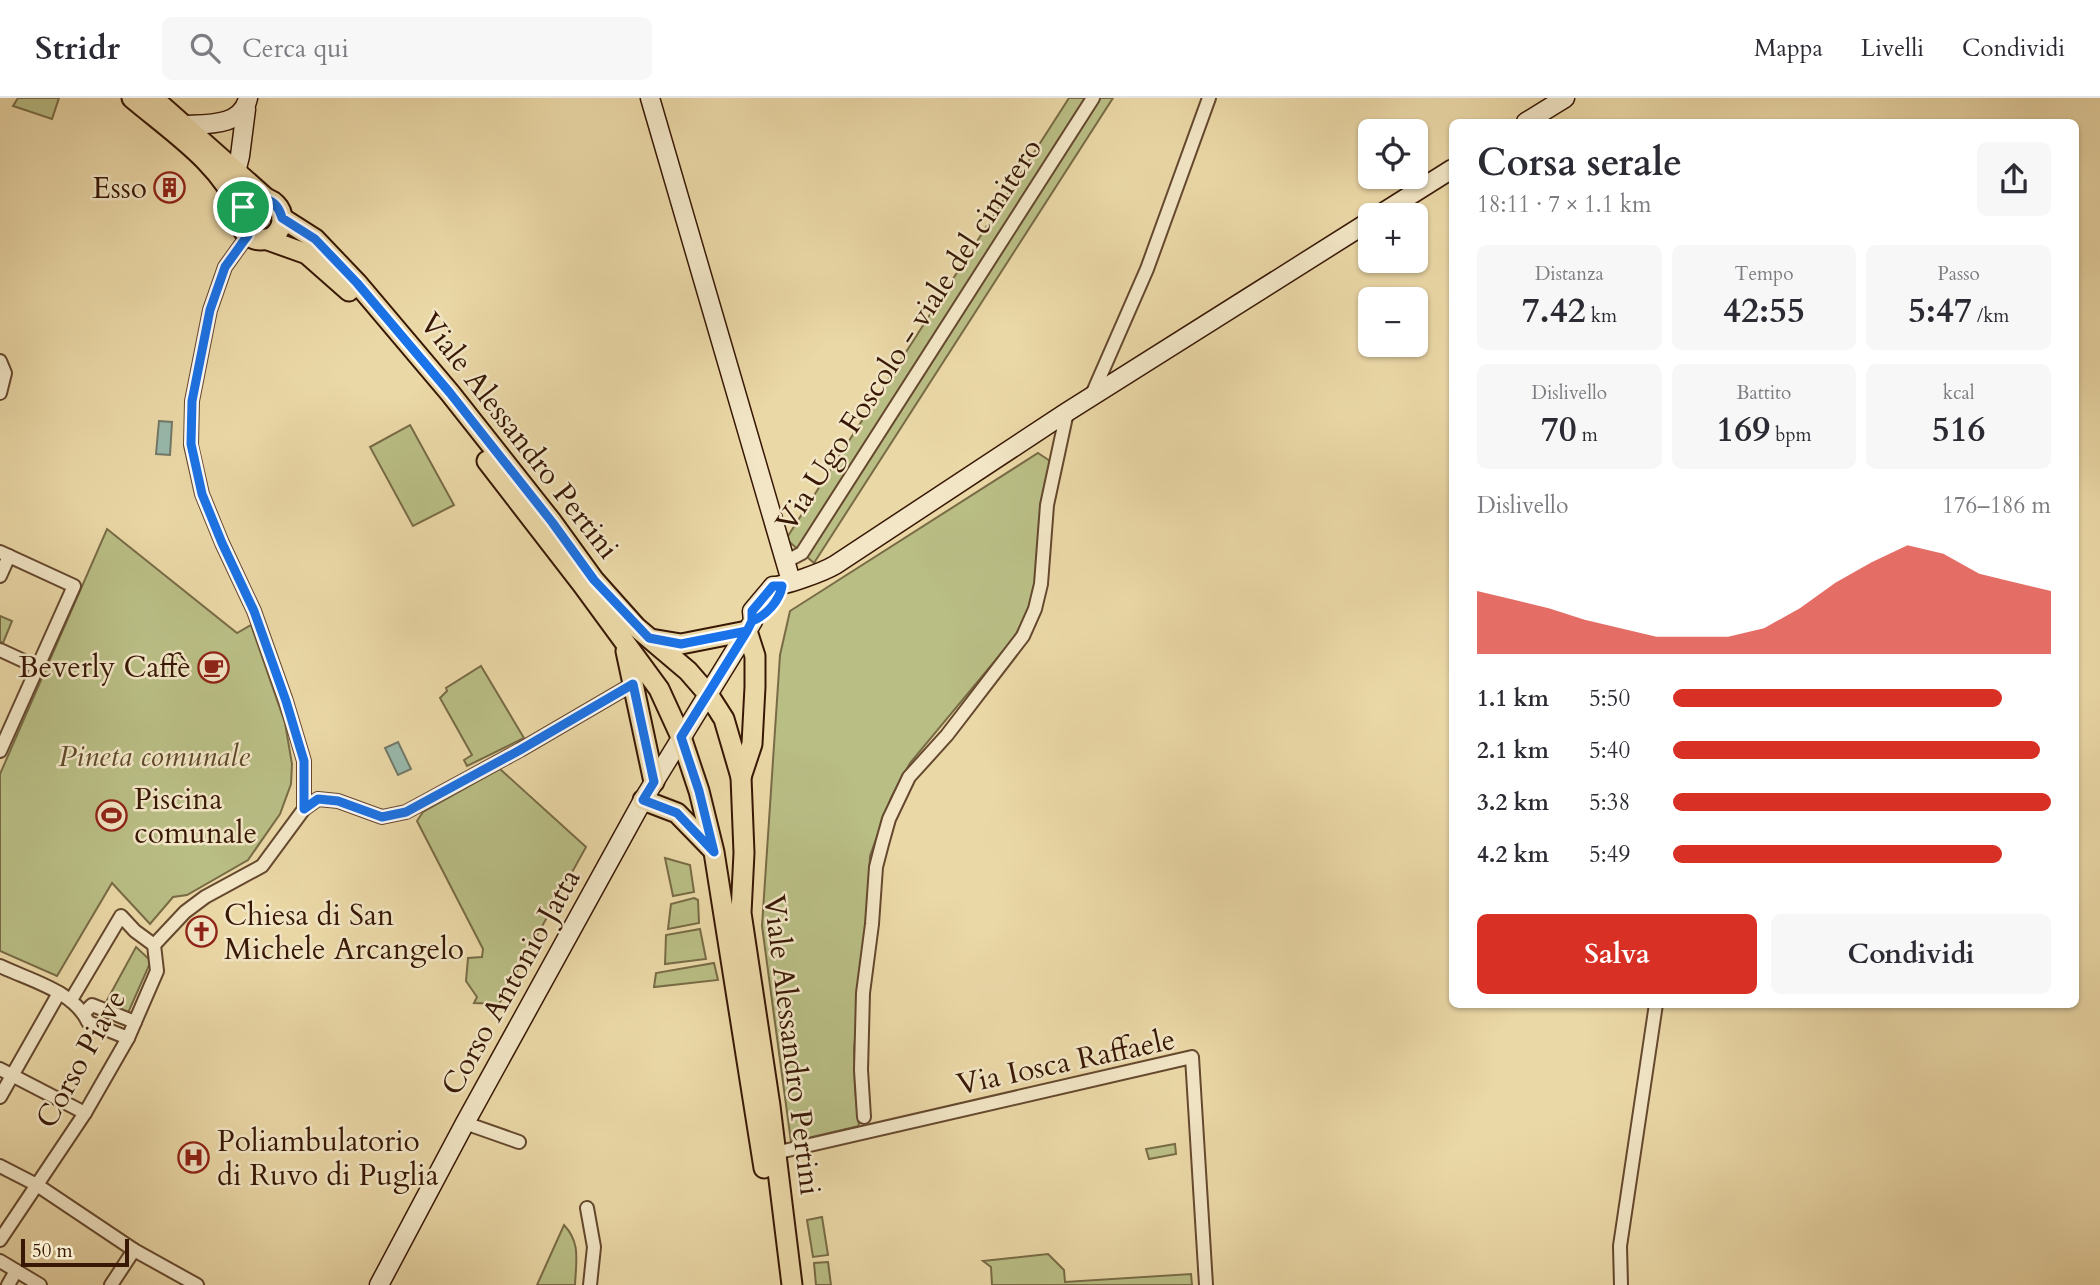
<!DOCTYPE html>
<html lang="it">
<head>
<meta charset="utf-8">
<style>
	body { margin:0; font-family:Cardo,serif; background:#f7f7f7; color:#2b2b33; height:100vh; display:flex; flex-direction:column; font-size:26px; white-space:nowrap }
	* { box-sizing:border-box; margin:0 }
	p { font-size:23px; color:#7c7c81 }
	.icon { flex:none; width:38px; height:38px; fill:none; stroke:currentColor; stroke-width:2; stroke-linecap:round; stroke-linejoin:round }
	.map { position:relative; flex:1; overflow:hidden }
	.sheet { position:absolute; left:1449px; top:21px; width:630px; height:889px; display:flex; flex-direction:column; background:#fff; border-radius:10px; box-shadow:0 2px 5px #0004 }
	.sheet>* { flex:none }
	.tools { position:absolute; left:1358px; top:21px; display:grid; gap:14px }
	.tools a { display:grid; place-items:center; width:70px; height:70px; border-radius:10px; background:#fff; box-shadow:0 2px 5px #0004; font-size:35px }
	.scale { position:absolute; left:21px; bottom:18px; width:108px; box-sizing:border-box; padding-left:7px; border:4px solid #381805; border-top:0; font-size:19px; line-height:24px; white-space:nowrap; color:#381805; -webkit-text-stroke:5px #f2e6c6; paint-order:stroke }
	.pin { position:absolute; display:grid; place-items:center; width:60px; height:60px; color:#fff; margin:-30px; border:4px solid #fff; border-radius:50%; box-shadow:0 2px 7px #0007 }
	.round { display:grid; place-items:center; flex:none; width:74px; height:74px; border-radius:10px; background:#f7f7f7 }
	.summary { display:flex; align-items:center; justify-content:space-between; height:119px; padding:0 28px }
	h1 { font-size:38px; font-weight:700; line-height:52px }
	.metrics { display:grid; grid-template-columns:repeat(3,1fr); gap:10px; height:119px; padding:7px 28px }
	.metrics div { display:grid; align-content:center; border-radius:10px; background:#f7f7f7; text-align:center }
	.metrics b { font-size:35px; font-weight:700 }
	.metrics small { font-size:19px; font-weight:400 }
	.metrics p { font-size:19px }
	.chart { height:196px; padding:14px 28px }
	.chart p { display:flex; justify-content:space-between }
	.chart svg { width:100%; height:126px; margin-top:7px; fill:#d93025; opacity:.7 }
	.cta { display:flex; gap:14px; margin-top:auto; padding:14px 28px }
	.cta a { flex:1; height:80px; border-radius:10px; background:#d93025; color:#fff; font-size:28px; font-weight:700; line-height:80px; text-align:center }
	.cta a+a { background:#f7f7f7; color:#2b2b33 }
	ul { padding:0 28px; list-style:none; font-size:23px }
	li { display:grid; grid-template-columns:112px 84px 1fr; align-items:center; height:52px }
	li i { height:18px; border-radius:9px; background:#d93025 }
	header { display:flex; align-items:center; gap:42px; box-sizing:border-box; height:98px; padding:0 35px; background:#fff; border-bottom:2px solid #e1e1e2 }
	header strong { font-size:33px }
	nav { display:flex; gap:38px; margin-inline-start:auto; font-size:24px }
	.search { width:490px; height:63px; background:#f7f7f7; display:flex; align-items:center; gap:18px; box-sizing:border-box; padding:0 24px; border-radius:10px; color:#7c7c81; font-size:26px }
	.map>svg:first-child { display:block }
	.green { fill:#b9be85; stroke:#786b45; stroke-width:2 }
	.water { fill:#98b9ac; stroke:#727969; stroke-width:2 }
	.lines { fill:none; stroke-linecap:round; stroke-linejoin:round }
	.street-casing { stroke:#65482e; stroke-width:16 }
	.secondary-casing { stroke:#381805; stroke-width:21 }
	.primary-casing { stroke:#381805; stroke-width:23 }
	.street { stroke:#f2e6c6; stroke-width:12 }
	.secondary { stroke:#f2e6c6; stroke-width:18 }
	.primary { stroke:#ebd8a7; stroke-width:19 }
	.route-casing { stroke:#fff; stroke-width:14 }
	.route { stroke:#1a73e8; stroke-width:9 }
	.labels { text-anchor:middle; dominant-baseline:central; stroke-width:5; stroke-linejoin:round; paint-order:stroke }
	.poi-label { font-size:30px; fill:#381805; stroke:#f2e6c6; text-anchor:start }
	.street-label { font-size:30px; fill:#381805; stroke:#f2e6c6 }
	.park-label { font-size:30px; font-style:italic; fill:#5f4a2b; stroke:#f2e6c6 }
</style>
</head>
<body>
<header>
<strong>Stridr</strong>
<div class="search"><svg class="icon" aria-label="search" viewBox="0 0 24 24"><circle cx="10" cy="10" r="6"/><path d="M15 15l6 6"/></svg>Cerca qui</div>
<nav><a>Mappa</a><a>Livelli</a><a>Condividi</a></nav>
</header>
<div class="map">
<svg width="2100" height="1187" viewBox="0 0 2100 1187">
	<rect width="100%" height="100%" fill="#ebd8a7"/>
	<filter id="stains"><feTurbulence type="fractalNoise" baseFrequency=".00286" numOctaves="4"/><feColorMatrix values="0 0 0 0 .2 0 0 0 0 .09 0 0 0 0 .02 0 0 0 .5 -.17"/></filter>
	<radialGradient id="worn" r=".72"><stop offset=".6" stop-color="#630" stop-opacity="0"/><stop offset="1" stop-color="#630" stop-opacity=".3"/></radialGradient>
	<g class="green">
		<path d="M18,0H59L52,21L13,8Z"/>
		<path d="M1069,0H1113L814,465L786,441Z"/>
		<circle cx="261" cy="121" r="8"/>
		<path d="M410,327L454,407L413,428L370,349Z"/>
		<path d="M1038,355L1050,363L1036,482L1027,516L1014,540L910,665L891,700L870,758L868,810L854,951L855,991L859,1028L791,1044L762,828L780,557L790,513Z"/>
		<path d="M107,431L237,535L251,527L285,625L292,666L291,686L280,716L248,762L187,797L173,799L150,826L112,785L57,878L0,853V676Z"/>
		<path d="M0,518L12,523L3,545L0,543Z"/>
		<path d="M481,568L524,640L467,668L464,662L472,657L440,600L447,593L446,590Z"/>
		<path d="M500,671L586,749L499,906L474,905L477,899L466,883L468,860L482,859L483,851L417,723L423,714Z"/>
		<path d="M665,760L690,767L694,794L673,798Z"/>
		<path d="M694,800L698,802L699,825L668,831L671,806Z"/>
		<path d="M700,831L706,861L665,866L666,837Z"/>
		<path d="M136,849L151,863L128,915L106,904Z"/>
		<path d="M714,865L718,882L654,889L656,875Z"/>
		<path d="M1175,1046L1176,1056L1149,1061L1146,1051Z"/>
		<path d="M822,1119L828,1157L813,1159L807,1122Z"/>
		<path d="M564,1127C581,1145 576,1163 575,1187H537Z"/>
		<path d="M1048,1156L1064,1172L1065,1184L1191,1176L1192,1187H992L991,1169L983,1163Z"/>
		<path d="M828,1164L831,1187H816L814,1165Z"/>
	</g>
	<g class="water">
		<path d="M159,323L172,324L170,357L156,356Z"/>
		<path d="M398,644L411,671L398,677L385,650Z"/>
	</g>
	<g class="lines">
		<defs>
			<g id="street">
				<path d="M248,137L225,169L210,212L192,303L191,347L202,396L222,445L254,513L286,603L304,663V711"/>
				<path d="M0,263L5,275L0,295"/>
				<path d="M1091,299L1147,171L1209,0"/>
				<path d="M0,454L74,488L0,653"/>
				<path d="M787,463L802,455L1093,0"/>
				<path d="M0,478L9,458"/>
				<path d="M0,552L37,569"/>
				<path d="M154,847L185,814L205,799L262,768L304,711L318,701L338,703L382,719L406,714L520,652L633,586"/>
				<path d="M0,868C29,882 74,893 88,924L128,940"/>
				<path d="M84,915L92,907L135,924"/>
				<path d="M0,971L85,1015"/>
				<path d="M0,999L59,895"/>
				<path d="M864,1019L861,972L863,895L872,826L876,769L882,746L889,721L909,679L947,637L1023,538L1035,511L1041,486L1047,407L1067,314"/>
				<path d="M465,1025L519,1044"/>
				<path d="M775,1055L1192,959L1206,1187"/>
				<path d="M0,1068L37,1087L134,1152L197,1187"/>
				<path d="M587,1110L594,1149L590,1187"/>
				<path d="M0,1142L85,1015L128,940L157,873L154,847L135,833L121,818L71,902"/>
				<path d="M0,1163L40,1187"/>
				<path d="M8,1187L16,1173"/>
				<path d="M111,1187L134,1152"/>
				<path d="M1621,1187L1620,1148L1656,906"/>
			</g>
			<g id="secondary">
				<path d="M650,0L791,483"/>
				<path d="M1526,24L1565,0"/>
				<path d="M185,27C209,26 242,28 248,0"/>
				<path d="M236,74L240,58L246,11"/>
				<path d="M1379,117L1452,71"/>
				<path d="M379,1187L465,1025L643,702L747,533L753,523L752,513L773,488C785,488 823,474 835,467L1067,314L1370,123"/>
			</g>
			<g id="primary">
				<path d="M132,0C171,33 222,66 241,115"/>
				<path d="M153,0L267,101"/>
				<circle cx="261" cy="121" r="21"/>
				<path d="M282,120L315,141L357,185L450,295L552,424L594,482L636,529L688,573L708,596L724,621L741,679L744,755L741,815L770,1008L792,1187"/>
				<path d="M265,141L307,156L349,193"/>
				<path d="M487,363L582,486L659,591L681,639L699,693L714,754L764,1070"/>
				<path d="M651,541L681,546L747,533L755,558V589L752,646L741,679"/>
				<path d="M626,553L654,684"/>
				<path d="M643,702L677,715L712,751"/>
			</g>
		</defs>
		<use href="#street" class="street-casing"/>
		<use href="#secondary" class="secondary-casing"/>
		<use href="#primary" class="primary-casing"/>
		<use href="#street" class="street"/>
		<use href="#secondary" class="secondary"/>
		<use href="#primary" class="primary"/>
	</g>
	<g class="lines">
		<defs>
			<path id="route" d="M243,109L240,122L248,137L225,169L210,212L192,303L191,346L202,396L222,445L254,513L286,603L304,663V711L318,701L338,703L382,719L406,714L520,652L633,586L654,684L643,702L677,715L714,754L699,693L681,639L747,533L752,523C766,518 780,502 782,488H773L752,513V523L747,533L681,546L649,540L594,482L552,424L450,295L357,185L315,141L282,120C277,100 258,94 243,109"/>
		</defs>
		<use href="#route" class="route-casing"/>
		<use href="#route" class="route"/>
	</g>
	<defs>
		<symbol id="building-ring" viewBox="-11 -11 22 22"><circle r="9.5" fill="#f2e6c6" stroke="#8f2418" stroke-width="1.5"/><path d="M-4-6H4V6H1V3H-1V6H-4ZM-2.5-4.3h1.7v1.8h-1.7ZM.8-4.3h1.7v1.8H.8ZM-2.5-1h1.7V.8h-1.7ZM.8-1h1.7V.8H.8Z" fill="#8f2418"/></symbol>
		<symbol id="cafe-ring" viewBox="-11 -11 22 22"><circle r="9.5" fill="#f2e6c6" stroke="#8f2418" stroke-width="1.5"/><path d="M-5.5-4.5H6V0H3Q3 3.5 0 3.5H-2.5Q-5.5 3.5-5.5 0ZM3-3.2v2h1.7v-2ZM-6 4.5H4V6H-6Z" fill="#8f2418"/></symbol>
		<symbol id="stadium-ring" viewBox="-11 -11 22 22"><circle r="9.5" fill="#f2e6c6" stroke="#8f2418" stroke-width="1.5"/><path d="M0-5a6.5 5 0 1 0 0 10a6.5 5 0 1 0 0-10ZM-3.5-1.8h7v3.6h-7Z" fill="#8f2418"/></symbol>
		<symbol id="church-ring" viewBox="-11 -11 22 22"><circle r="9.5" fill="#f2e6c6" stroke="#8f2418" stroke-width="1.5"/><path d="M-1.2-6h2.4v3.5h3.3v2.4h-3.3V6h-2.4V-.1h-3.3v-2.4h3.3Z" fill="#8f2418"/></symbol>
		<symbol id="hospital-ring" viewBox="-11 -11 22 22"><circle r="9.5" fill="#f2e6c6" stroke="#8f2418" stroke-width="1.5"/><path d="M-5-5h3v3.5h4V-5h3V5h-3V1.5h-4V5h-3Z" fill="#8f2418"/></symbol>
	</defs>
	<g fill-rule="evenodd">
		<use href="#building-ring" x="152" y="72" width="35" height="35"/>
		<use href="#cafe-ring" x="196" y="552" width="35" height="35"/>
		<use href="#stadium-ring" x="94" y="700" width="35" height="35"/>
		<use href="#church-ring" x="184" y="816" width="35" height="35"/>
		<use href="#hospital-ring" x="176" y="1042" width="35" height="35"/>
	</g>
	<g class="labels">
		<g class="poi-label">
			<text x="147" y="90" text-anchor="end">Esso</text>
			<text x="191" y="569" text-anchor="end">Beverly Caffè</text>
			<text x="134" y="701">Piscina<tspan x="134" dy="34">comunale</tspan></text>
			<text x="224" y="817">Chiesa di San<tspan x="224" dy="34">Michele Arcangelo</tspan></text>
			<text x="217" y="1043">Poliambulatorio<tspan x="217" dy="34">di Ruvo di Puglia</tspan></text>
		</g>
		<g class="street-label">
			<text transform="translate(909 237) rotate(-57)">Via Ugo Foscolo - viale del cimitero</text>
			<text transform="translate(519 338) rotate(52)">Viale Alessandro Pertini</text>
			<text transform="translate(511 884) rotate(-61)">Corso Antonio Jatta</text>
			<text transform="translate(792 947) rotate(83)">Viale Alessandro Pertini</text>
			<text transform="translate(81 961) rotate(-61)">Corso Piave</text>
			<text transform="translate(1066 964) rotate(-12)">Via Iosca Raffaele</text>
		</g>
		<g class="park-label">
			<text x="154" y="658">Pineta comunale</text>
		</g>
	</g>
	<rect width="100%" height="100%" filter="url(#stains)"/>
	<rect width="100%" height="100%" fill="url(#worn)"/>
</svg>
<div class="tools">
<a><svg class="icon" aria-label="locate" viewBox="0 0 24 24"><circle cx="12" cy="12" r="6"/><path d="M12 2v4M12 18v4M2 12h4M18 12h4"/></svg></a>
<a>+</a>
<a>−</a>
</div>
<div class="scale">50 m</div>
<div class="pin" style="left:243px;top:109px;background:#1e9e55"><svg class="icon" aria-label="arrive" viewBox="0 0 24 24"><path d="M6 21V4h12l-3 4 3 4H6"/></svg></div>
<section class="sheet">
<div class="summary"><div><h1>Corsa serale</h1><p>18:11 · 7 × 1.1 km</p></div><a class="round"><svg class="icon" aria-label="share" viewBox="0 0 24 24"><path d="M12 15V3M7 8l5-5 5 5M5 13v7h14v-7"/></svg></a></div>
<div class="metrics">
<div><p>Distanza</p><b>7.42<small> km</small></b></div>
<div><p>Tempo</p><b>42:55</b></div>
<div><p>Passo</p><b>5:47<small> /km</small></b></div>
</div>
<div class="metrics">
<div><p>Dislivello</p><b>70<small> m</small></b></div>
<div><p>Battito</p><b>169<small> bpm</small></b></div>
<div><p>kcal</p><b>516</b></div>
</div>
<div class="chart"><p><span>Dislivello</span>176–186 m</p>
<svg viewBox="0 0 160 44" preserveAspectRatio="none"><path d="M0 44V22L10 25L20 28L30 32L40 35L50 38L60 38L70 38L80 35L90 28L100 19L110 12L120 6L130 9L140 16L150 19L160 22V44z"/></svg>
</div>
<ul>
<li><b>1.1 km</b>5:50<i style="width:87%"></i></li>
<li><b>2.1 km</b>5:40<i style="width:97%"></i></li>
<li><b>3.2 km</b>5:38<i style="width:100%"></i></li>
<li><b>4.2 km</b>5:49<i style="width:87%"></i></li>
</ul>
<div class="cta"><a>Salva</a><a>Condividi</a></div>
</section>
</div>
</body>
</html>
